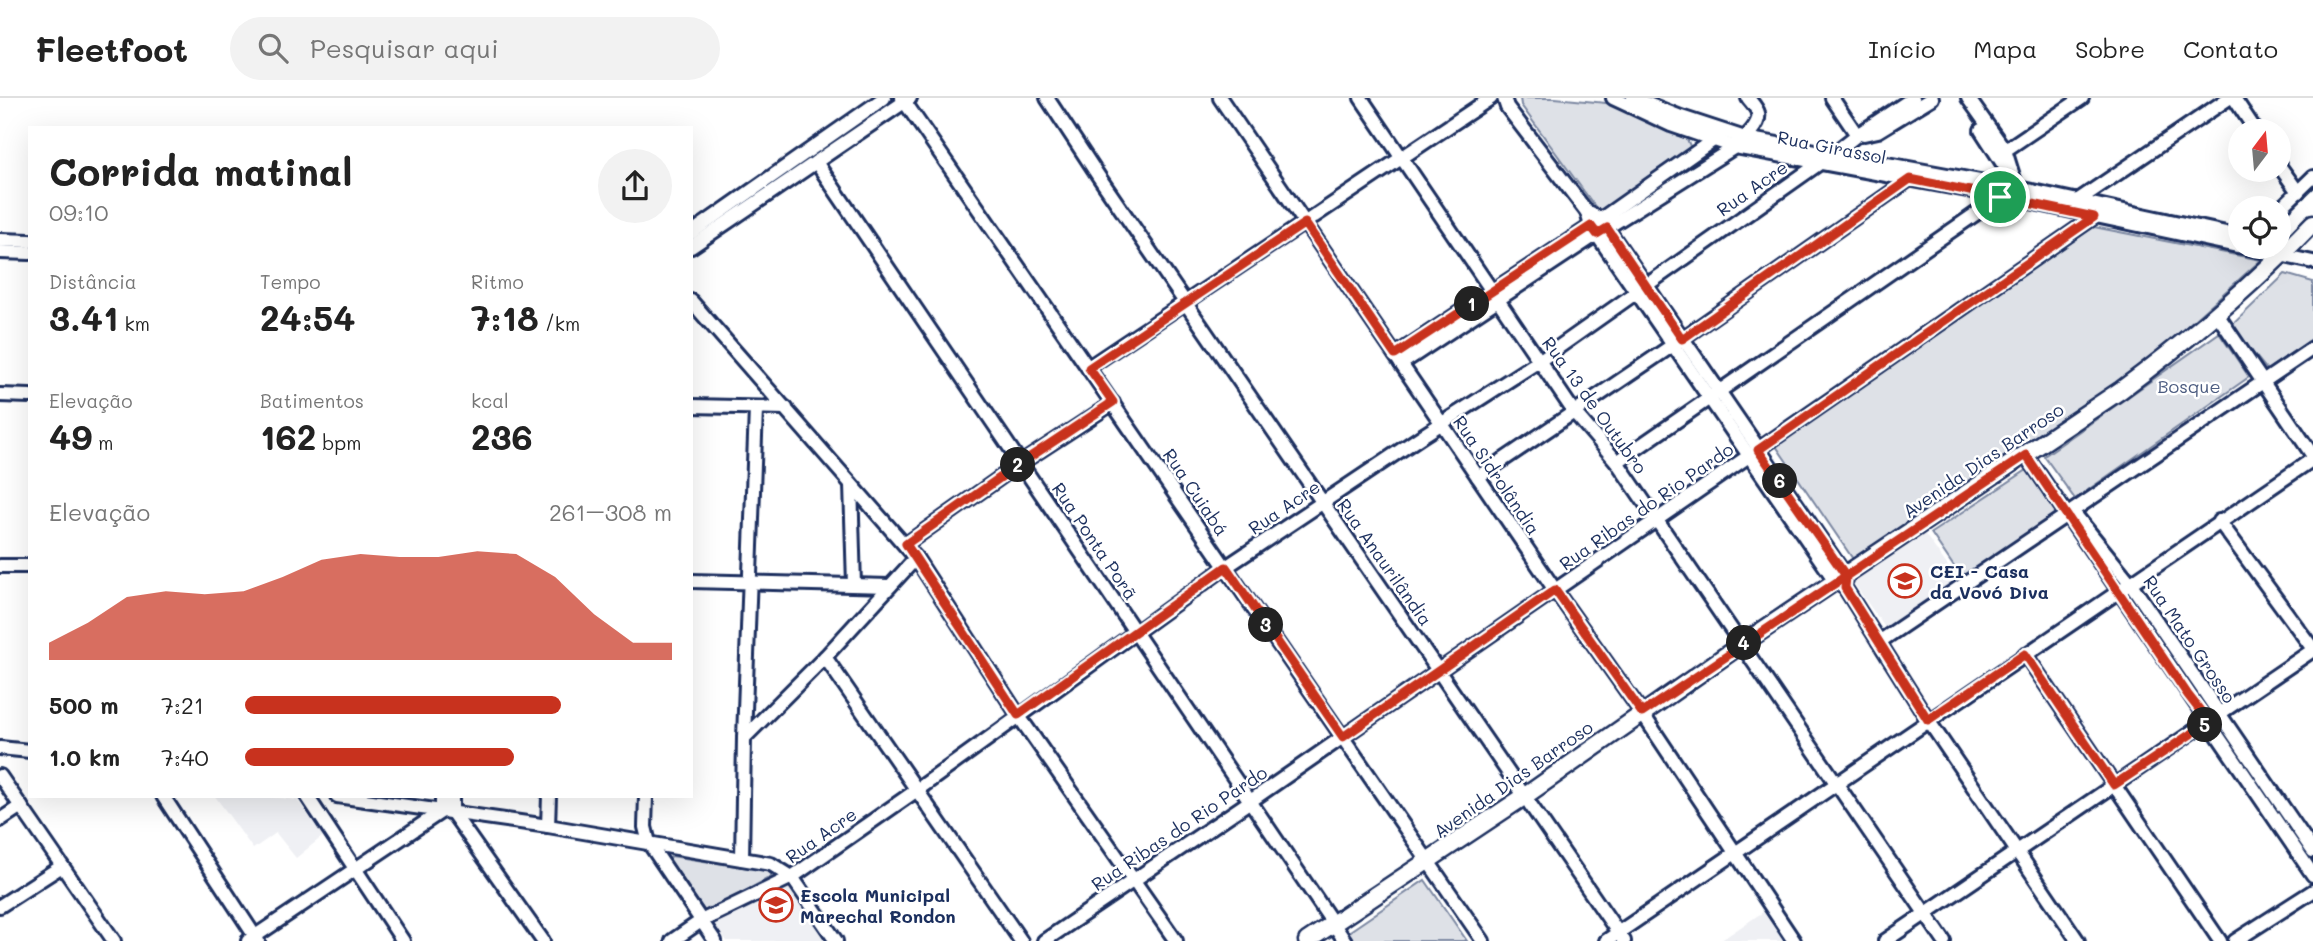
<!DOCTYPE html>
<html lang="pt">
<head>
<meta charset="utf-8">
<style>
	body { margin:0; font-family:Mali,sans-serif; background:#f2f2f2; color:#222; height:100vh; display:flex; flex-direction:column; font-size:26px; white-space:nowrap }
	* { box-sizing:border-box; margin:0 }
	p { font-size:23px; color:#767676 }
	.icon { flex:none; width:38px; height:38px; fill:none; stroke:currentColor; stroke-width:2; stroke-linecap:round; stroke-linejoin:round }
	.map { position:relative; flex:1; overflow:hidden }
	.panel { position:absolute; left:28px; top:28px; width:665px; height:672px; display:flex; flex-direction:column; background:#fff; border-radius:0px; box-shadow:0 7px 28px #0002 }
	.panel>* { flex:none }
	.needle { width:46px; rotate:16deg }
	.controls { position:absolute; left:2228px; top:21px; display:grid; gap:14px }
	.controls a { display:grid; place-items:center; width:63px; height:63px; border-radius:50%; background:#fff; box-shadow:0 7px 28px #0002; font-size:35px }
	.pin { position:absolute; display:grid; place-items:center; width:60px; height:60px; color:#fff; margin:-30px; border:4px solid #fff; border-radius:50%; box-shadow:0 2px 7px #0007 }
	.km { position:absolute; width:35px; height:35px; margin:-18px; border-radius:50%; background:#222; color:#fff; font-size:19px; line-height:35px; text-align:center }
	.round { display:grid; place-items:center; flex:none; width:74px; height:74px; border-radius:37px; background:#f2f2f2 }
	.headline { display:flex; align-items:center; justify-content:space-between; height:119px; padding:0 21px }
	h1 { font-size:38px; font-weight:700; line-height:52px }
	.metrics { display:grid; grid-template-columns:repeat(3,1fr); gap:10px; height:119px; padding:7px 21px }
	.metrics div { display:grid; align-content:center }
	.metrics b { font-size:35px; font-weight:700 }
	.metrics small { font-size:19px; font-weight:400 }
	.metrics p { font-size:19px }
	.chart { height:196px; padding:14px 21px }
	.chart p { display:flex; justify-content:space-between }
	.chart svg { width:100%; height:126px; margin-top:7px; fill:#c8321e; opacity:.7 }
	ul { padding:0 21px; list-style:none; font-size:23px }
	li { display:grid; grid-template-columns:112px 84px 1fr; align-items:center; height:52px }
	li i { height:18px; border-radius:9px; background:#c8321e }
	header { display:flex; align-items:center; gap:42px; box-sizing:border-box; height:98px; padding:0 35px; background:#fff; border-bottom:2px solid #e0e0e0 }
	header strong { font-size:33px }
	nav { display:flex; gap:38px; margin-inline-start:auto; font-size:24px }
	.search { width:490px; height:63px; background:#f2f2f2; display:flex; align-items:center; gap:18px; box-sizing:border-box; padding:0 24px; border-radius:38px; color:#767676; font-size:26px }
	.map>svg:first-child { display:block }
	.built { fill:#eff0f4 }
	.green { fill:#dee1e7; stroke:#7c88a2; stroke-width:2 }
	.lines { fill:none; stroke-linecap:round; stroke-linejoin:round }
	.minor-casing { stroke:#1b2f5e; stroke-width:18 }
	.major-casing { stroke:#1b2f5e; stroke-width:21 }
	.minor { stroke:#fff; stroke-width:12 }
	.major { stroke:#fff; stroke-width:16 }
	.route-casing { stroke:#fff; stroke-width:14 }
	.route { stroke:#c8321e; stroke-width:9 }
	.labels { text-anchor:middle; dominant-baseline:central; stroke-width:5; stroke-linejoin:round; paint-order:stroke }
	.street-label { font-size:18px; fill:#1b2f5e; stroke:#fff }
	.park-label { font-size:18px; fill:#4c5c80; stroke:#fff }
	.poi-label { font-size:18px; font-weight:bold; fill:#1b2f5e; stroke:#fff; text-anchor:start }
</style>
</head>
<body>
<header>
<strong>Fleetfoot</strong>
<div class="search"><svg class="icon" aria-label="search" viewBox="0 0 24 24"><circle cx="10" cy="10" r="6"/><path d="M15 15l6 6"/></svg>Pesquisar aqui</div>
<nav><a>Início</a><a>Mapa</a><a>Sobre</a><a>Contato</a></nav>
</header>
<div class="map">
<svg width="2313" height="843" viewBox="0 0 2313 843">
	<rect width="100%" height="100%" fill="#fff"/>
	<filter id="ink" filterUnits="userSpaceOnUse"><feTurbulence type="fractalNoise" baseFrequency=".0143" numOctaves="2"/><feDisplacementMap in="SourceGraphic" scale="14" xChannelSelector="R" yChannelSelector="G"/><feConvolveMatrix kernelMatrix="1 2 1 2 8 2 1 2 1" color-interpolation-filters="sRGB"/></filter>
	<g filter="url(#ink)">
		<g class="built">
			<path d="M1924,435L1957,481L1886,531L1853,484Z"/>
			<path d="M215,698H262L297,702L323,738L296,760L276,735L253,751Z"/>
			<path d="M788,789L825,843H727L714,826Z"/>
			<path d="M1763,814L1783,843H1720Z"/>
		</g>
		<g class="green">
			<path d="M1520,0H1555L1616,6L1687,41L1690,48L1688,54L1599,114L1521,7Z"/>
			<path d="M2094,129L2261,162L2159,253L2116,287L1853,461L1776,348Z"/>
			<path d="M2285,176L2313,184V240L2267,272L2231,228Z"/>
			<path d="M2219,235L2249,279L2075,401L2044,358Z"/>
			<path d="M2027,372L2057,416L1961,479L1931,435Z"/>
			<path d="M671,758L769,773L772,778L706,815L669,762Z"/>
			<path d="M1425,782L1467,843H1352L1347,835Z"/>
		</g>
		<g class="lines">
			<defs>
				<g id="minor">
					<path d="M902,0L1483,843"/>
					<path d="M1047,0L1099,79L1624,843"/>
					<path d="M1220,0L1555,492L1642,615L1794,843"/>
					<path d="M1361,0L1574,314L1617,364L1944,843"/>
					<path d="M1504,0L1507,9L1587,114L1591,128L1836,484L1845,490L1928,622L2078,843"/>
					<path d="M1613,0L1671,27L1735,49L2016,101L2313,164"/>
					<path d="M1633,0L1681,19L1745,40L2018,90L2240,138"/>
					<path d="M1832,0L1857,37"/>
					<path d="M1968,0L2005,52L2018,94"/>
					<path d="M2234,0L2256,33"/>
					<path d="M1981,32L2005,69"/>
					<path d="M1864,36L1878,33L1932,0"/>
					<path d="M2001,55L2082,0"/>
					<path d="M816,64L1345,843"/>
					<path d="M2278,66L2298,94"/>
					<path d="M2077,103L2229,0"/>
					<path d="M2278,113L2313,79"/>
					<path d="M1587,114L1601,121L1607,130L1846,478V482"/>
					<path d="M691,135L884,0"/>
					<path d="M0,142L30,143"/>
					<path d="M691,149L910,0"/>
					<path d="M0,154L30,155"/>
					<path d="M691,203L916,460L1018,617L1176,843"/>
					<path d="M2217,216L2313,358"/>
					<path d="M1395,257L1591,128L1719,38"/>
					<path d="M1401,266L1597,136L1735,49C1743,42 1761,27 1758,15C1757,10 1751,4 1748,0"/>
					<path d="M1089,269L1491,0"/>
					<path d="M0,297L30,298"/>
					<path d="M691,308L786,310"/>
					<path d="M2026,357L2313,777"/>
					<path d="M1617,364L2000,99"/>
					<path d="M1478,379L1673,247L1910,81"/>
					<path d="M851,386L854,487"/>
					<path d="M2077,419L2131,486L2313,753"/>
					<path d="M2219,423L2313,551"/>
					<path d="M906,446L1021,365L1113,305"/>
					<path d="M0,468H30"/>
					<path d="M691,483L890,488"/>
					<path d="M1879,544L2313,250"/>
					<path d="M2025,556L2220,843"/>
					<path d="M825,559L1021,843"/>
					<path d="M744,640L825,559L916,460"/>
					<path d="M0,650L30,653"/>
					<path d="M0,678L114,843"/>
					<path d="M163,698L258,843"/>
					<path d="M307,698L403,843"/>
					<path d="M337,698L548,728L771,766L792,779L836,843"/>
					<path d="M452,698V714L543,843"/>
					<path d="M646,698L645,729L649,745L715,843"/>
					<path d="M0,722L21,708"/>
					<path d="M548,728L549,698"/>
					<path d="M742,761L744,640L756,311"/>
					<path d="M0,808L62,768"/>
					<path d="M248,843L442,713V698"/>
					<path d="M672,843L701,823L792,779L917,692L1226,469L1422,338L1539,263L1834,55L1857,37L1913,0"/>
					<path d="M1044,843L1249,704L2094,119"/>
					<path d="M1606,843L2313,361"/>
					<path d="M1885,843L2313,552"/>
					<path d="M2235,843L2313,793"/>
				</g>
				<path id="major" d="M1307,843L1525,698L1742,546L2121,292C2190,241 2254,186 2313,125"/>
			</defs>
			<use href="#minor" class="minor-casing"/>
			<use href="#major" class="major-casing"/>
			<use href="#minor" class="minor"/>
			<use href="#major" class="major"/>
		</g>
	</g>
	<g class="lines" filter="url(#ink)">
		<defs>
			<path id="route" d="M2000,99L1910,81L1682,241L1607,130L1597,136L1591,128L1395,257L1305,125L1089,270L1113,304L1021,365L906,446L1018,617L1226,469L1343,639L1555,492L1642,615L2026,357L2188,597L2209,624L2114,687L2025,556L1928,622L1845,490L1846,478L1758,352L2094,119L2000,99"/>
		</defs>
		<use href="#route" class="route-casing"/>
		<use href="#route" class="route"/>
	</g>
	<defs>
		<symbol id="school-ring" viewBox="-11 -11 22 22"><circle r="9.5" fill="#fff" stroke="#c8321e" stroke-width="1.5"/><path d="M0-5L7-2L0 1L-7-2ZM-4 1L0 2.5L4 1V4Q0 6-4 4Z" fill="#c8321e"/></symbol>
	</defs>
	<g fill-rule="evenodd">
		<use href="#school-ring" x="1886" y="464" width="38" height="38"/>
		<use href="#school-ring" x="757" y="788" width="38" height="38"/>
	</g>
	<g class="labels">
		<g class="street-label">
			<text transform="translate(1832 49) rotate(11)">Rua Girassol</text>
			<text transform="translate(1752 90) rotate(-35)">Rua Acre</text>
			<text transform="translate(1595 307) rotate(54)">Rua 13 de Outubro</text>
			<text transform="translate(1983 362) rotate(-34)">Avenida Dias Barroso</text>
			<text transform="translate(1497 377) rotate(56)">Rua Sidrolândia</text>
			<text transform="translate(1196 394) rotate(56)">Rua Cuiabá</text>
			<text transform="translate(1646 408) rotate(-35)">Rua Ribas do Rio Pardo</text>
			<text transform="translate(1284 409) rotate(-34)">Rua Acre</text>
			<text transform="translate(1095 443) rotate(56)">Rua Ponta Porã</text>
			<text transform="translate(1385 464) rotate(55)">Rua Anaurilândia</text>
			<text transform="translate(2190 541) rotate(56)">Rua Mato Grosso</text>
			<text transform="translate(1513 681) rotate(-35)">Avenida Dias Barroso</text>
			<text transform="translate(1179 730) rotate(-34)">Rua Ribas do Rio Pardo</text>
			<text transform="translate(821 737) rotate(-35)">Rua Acre</text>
		</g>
		<g class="park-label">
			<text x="2189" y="288">Bosque</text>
		</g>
		<g class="poi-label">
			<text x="1930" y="473">CEI - Casa<tspan x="1930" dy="21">da Vovó Diva</tspan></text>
			<text x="800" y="797">Escola Municipal<tspan x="800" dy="21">Marechal Rondon</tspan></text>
		</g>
	</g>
</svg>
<div class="controls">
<a><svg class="needle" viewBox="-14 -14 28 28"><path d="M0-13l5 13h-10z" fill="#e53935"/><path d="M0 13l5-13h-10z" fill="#767676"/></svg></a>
<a><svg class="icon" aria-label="locate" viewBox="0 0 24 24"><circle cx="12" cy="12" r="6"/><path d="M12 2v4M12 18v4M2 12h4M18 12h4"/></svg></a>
</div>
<div class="pin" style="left:2000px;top:99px;background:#1e9e55"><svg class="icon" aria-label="arrive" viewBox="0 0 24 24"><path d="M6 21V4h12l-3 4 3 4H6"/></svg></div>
<b class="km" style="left:1472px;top:206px">1</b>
<b class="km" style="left:1018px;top:367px">2</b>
<b class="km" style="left:1266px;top:527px">3</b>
<b class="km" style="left:1744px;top:545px">4</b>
<b class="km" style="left:2205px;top:627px">5</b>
<b class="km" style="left:1780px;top:383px">6</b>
<section class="panel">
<div class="headline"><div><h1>Corrida matinal</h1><p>09:10</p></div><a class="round"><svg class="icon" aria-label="share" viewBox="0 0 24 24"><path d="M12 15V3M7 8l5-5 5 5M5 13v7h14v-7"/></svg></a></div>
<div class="metrics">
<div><p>Distância</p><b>3.41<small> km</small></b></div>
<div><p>Tempo</p><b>24:54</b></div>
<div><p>Ritmo</p><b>7:18<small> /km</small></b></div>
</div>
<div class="metrics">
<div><p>Elevação</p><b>49<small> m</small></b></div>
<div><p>Batimentos</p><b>162<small> bpm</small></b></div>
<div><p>kcal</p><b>236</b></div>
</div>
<div class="chart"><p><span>Elevação</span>261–308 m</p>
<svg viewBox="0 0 160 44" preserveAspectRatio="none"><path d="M0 44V38L10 31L20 22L30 20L40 21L50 20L60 15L70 9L80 7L90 8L100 8L110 6L120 7L130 15L140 28L150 38L160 38V44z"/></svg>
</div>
<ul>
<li><b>500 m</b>7:21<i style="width:74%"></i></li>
<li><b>1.0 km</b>7:40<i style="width:63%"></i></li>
</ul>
</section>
</div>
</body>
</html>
